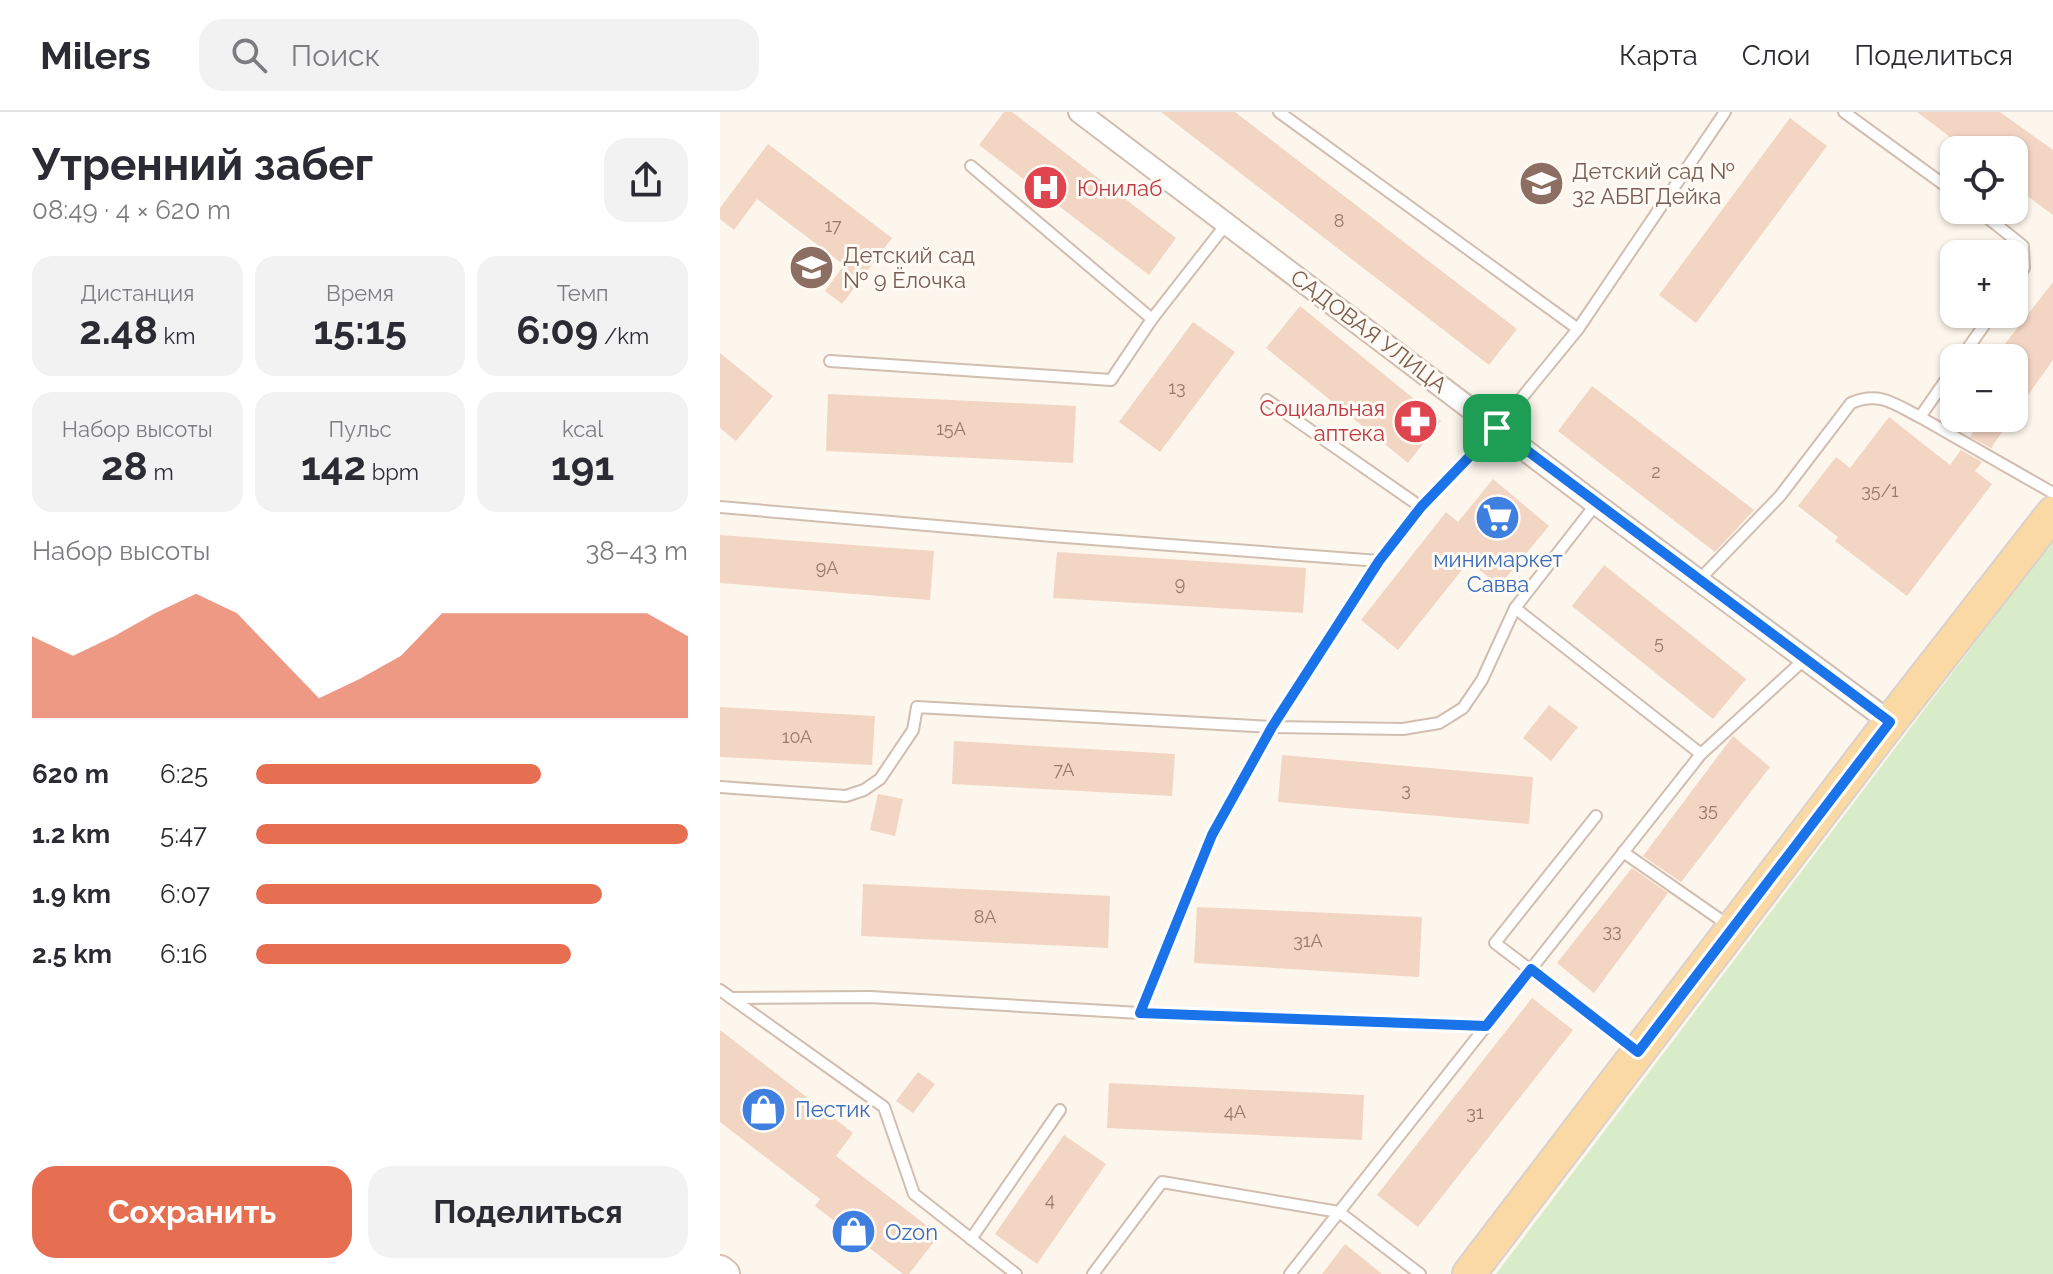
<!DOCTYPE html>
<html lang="ru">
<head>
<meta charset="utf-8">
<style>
	body { margin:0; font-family:Raleway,sans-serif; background:#f2f2f3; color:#2b2b33; height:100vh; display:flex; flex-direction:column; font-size:30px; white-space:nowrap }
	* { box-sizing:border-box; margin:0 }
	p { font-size:26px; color:#7c7c81 }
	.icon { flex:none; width:44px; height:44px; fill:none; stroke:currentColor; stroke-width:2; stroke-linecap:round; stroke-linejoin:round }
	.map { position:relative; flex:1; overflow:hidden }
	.details { display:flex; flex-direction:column; background:#fff; width:720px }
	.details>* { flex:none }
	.tools { position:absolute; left:1220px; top:24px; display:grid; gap:16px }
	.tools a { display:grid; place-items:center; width:88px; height:88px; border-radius:16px; background:#fff; box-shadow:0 2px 6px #0004; font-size:40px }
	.pin { position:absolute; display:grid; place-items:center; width:68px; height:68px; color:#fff; margin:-34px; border-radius:16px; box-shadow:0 4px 12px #0006 }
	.round { display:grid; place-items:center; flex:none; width:84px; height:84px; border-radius:24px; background:#f2f2f3 }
	.summary { display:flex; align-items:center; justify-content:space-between; height:136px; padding:0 32px }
	h1 { font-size:44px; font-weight:700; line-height:60px }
	.stats { display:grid; grid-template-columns:repeat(3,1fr); gap:12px; height:136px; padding:8px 32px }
	.stats div { display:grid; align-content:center; border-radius:20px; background:#f2f2f3; text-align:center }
	.stats b { font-size:40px; font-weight:700 }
	.stats small { font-size:22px; font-weight:400 }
	.stats p { font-size:22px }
	.chart { height:224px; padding:16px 32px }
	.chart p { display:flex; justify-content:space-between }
	.chart svg { width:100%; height:144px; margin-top:8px; fill:#e76f51; opacity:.7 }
	.button { display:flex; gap:16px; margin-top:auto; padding:16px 32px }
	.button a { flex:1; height:92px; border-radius:24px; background:#e76f51; color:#fff; font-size:32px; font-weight:700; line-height:92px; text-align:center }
	.button a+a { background:#f2f2f3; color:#2b2b33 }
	ul { padding:0 32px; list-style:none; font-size:26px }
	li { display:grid; grid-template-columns:128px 96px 1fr; align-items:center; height:60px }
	li i { height:20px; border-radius:10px; background:#e76f51 }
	header { display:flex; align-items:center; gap:48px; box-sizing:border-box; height:112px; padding:0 40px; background:#fff; border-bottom:2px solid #e1e1e2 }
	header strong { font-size:38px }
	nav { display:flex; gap:44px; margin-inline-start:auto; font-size:28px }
	.search { width:560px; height:72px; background:#f2f2f3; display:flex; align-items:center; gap:20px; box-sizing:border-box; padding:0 28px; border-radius:24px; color:#7c7c81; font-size:30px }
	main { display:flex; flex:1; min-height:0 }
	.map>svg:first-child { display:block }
	.green { fill:#d8ecc9 }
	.building { fill:#f3d5c3 }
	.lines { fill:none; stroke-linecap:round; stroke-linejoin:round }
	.lane-casing { stroke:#d1beb0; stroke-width:14 }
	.street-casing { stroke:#d1beb0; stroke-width:24 }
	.secondary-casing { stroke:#d6c0b0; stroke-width:32 }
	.primary-casing { stroke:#dad1cd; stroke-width:36 }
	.lane { stroke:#fff; stroke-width:10 }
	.street { stroke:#fff; stroke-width:20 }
	.secondary { stroke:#fff; stroke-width:28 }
	.primary { stroke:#fbd9a5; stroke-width:32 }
	.route-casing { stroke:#fff; stroke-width:16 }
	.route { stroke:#1a73e8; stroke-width:10 }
	.labels { text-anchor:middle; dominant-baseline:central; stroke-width:6; stroke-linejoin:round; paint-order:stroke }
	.number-label { font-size:18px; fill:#987a6a }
	.education-label { font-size:22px; fill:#785e54; stroke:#fffaf3; text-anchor:start }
	.health-label { font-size:22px; fill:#be3a42; stroke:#fffaf3; text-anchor:start }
	.street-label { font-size:22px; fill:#7a5c4d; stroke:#fffaf3 }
	.shop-label { font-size:22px; fill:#366cbe; stroke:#fffaf3; text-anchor:start }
</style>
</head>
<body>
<header>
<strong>Milers</strong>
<div class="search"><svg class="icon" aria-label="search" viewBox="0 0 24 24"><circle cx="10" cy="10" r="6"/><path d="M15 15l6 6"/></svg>Поиск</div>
<nav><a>Карта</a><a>Слои</a><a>Поделиться</a></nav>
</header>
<main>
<section class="details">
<div class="summary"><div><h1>Утренний забег</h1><p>08:49 · 4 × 620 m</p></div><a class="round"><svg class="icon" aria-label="share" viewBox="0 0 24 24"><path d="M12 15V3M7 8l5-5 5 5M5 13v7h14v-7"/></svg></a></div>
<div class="stats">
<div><p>Дистанция</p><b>2.48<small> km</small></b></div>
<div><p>Время</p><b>15:15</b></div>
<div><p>Темп</p><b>6:09<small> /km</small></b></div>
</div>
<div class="stats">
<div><p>Набор высоты</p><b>28<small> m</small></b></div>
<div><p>Пульс</p><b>142<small> bpm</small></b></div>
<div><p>kcal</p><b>191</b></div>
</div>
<div class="chart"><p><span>Набор высоты</span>38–43 m</p>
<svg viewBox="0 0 160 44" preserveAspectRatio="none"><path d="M0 44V19L10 25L20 19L30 12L40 6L50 12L60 25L70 38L80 32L90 25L100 12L110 12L120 12L130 12L140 12L150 12L160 19V44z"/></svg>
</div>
<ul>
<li><b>620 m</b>6:25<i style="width:66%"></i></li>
<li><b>1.2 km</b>5:47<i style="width:100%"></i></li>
<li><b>1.9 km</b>6:07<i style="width:80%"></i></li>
<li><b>2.5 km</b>6:16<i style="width:73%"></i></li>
</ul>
<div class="button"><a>Сохранить</a><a>Поделиться</a></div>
</section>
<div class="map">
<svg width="1333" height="1162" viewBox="0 0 1333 1162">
	<rect width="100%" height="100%" fill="#fdf6ec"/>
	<path class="green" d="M1333,428V1162H776Z"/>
	<g class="building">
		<path d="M284,0H292L456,126L429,163L259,33Z"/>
		<path d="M441,0H515L797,217L769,253Z"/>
		<path d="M1197,0H1280L1333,38V103L1294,74V38H1247Z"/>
		<path d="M1070,6L1107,34L976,211L939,183Z"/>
		<path d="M48,32L172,126L122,192L105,179L124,153L37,87L14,118L0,107V96Z"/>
		<path d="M1333,170V248L1294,303V246H1274Z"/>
		<path d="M580,194L721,309L688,351L546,236Z"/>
		<path d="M473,210L515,240L440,340L399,310Z"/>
		<path d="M0,241L53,284L16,329L0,316Z"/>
		<path d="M872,274L1034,398L995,440L838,319Z"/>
		<path d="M108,282L356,294L353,351L106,339Z"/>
		<path d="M1169,305L1230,353L1241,338L1262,350L1255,359L1272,372L1187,484L1115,429L1118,425L1078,394L1116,345L1130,356Z"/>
		<path d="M1233,306H1292L1271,336L1250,325L1253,321Z"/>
		<path d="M773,367L829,414L779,474L749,449L678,538L641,508L726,400L738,410Z"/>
		<path d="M0,423L214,439L210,488L0,471Z"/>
		<path d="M337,440L586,456L583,501L333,486Z"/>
		<path d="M884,453L1026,567L993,607L852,494Z"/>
		<path d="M829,593L858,615L831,649L803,626Z"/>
		<path d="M0,595L155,604L152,653L0,645Z"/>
		<path d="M1013,624L1050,655L961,770L923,744Z"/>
		<path d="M234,629L455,642L452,684L232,672Z"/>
		<path d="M562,643L813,665L809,712L558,690Z"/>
		<path d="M158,682L183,687L175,724L150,718Z"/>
		<path d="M912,756L948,781L874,881L837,851Z"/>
		<path d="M143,772L390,784L388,836L141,824Z"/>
		<path d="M477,795L702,805L699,865L474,851Z"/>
		<path d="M812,886L853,918L698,1115L657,1083Z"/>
		<path d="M0,918L133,1021L116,1044L219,1123L189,1162H183L95,1094L100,1087L0,1010Z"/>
		<path d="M198,960L215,972L193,1001L176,989Z"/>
		<path d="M389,971L644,983L642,1028L387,1016Z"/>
		<path d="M344,1023L386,1052L317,1152L275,1122Z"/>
		<path d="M625,1132L662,1162H602Z"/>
	</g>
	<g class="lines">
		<defs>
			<g id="lane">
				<path d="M559,0L858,217"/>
				<path d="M1124,0L1234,80"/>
				<path d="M251,54L432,207"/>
				<path d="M1258,98L1303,134L1304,156L1294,169"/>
				<path d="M1241,246L1272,202"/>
				<path d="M110,249L391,268L432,207L507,111"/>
				<path d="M547,288L701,395"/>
				<path d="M1200,305L1333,381"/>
				<path d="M0,395L332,424L659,449"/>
				<path d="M979,468L1060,384L1131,291C1160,279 1174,292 1200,305L1234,256"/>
				<path d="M795,496L981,642"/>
				<path d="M0,675L126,684L144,678L160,667L193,618L197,595L552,615L683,617L719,611L743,596L762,568L795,496L876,392"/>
				<path d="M876,704L775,831L915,937"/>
				<path d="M903,740L1008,813"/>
				<path d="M0,878L164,995L194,1082L296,1162"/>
				<path d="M11,886L150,885L420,901L766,914"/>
				<path d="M420,901L492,723L552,615L659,449L701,395L777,316L858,217L1005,0"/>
				<path d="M251,1127L340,998"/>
				<path d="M373,1162L442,1070L619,1100L700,1162"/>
				<path d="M570,1162L981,642L1086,546"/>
			</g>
			<path id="street" d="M359,0L876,392L1170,610"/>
			<path id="secondary" d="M0,1158L5,1162"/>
			<path id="primary" d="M749,1162L1170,610L1333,401"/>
		</defs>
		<use href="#lane" class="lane-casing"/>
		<use href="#street" class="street-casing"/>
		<use href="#secondary" class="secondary-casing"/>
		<use href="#primary" class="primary-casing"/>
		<use href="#lane" class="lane"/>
		<use href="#street" class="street"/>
		<use href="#secondary" class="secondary"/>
		<use href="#primary" class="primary"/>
	</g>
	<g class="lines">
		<defs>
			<path id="route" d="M777,316L1170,610L918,940L811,857L766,914L420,901L492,723L552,615L659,449L701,395Z"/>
		</defs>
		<use href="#route" class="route-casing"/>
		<use href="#route" class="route"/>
	</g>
	<defs>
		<symbol id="school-disc" viewBox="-11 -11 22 22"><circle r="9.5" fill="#8d6e63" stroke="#fffaf3"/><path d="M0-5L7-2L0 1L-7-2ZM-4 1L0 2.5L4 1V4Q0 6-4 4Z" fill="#fff"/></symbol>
		<symbol id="hospital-disc" viewBox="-11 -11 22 22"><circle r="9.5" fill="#e0444e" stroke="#fffaf3"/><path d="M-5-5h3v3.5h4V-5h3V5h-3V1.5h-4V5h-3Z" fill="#fff"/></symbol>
		<symbol id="pharmacy-disc" viewBox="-11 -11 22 22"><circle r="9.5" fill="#e0444e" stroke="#fffaf3"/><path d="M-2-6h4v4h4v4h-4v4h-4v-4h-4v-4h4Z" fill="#fff"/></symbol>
		<symbol id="supermarket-disc" viewBox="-11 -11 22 22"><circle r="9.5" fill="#3f7fe0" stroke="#fffaf3"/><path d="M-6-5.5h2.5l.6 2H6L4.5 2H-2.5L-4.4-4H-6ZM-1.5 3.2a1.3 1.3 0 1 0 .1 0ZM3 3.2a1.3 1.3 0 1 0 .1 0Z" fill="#fff"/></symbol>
		<symbol id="shop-disc" viewBox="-11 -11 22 22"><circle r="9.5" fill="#3f7fe0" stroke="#fffaf3"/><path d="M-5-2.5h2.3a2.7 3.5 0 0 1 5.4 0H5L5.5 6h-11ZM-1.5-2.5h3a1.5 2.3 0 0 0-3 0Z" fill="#fff"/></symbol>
	</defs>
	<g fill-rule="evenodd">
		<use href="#school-disc" x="796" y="46" width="51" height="51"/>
		<use href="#hospital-disc" x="300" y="50" width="51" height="51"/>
		<use href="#school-disc" x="66" y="130" width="51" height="51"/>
		<use href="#pharmacy-disc" x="670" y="284" width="51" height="51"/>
		<use href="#supermarket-disc" x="752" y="380" width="51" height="51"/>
		<use href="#shop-disc" x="18" y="972" width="51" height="51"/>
		<use href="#shop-disc" x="108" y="1094" width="51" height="51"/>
	</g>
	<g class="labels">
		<g class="number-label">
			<text x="619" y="108">8</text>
			<text x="113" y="113">17</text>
			<text x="457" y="275">13</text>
			<text x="231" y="316">15А</text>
			<text x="936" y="359">2</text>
			<text x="1160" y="378">35/1</text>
			<text x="107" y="455">9А</text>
			<text x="460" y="471">9</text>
			<text x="939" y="530">5</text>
			<text x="77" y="624">10А</text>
			<text x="344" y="657">7А</text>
			<text x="686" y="677">3</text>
			<text x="988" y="697">35</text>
			<text x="265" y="804">8А</text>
			<text x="892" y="818">33</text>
			<text x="588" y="828">31А</text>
			<text x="515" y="999">4А</text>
			<text x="755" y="1000">31</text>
			<text x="330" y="1087">4</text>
		</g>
		<g class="education-label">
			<text x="852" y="59">Детский сад №<tspan x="852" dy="25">32 АБВГДейка</tspan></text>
			<text x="123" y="143">Детский сад<tspan x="123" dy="25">№ 9 Ёлочка</tspan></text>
		</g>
		<g class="health-label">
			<text x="357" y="76">Юнилаб</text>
			<text x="665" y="296" text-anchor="end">Социальная<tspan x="665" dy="25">аптека</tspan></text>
		</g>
		<g class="street-label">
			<text transform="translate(649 219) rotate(37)">САДОВАЯ УЛИЦА</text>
		</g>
		<g class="shop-label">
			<text x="778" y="447" text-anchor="middle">минимаркет<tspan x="778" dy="25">Савва</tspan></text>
			<text x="75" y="997">Пестик</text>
			<text x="165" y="1120">Ozon</text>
		</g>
	</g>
</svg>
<div class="tools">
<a><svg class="icon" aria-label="locate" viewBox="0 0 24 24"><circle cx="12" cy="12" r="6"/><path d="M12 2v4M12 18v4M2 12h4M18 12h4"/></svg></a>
<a>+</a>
<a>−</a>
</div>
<div class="pin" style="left:777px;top:316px;background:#1e9e55"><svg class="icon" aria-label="arrive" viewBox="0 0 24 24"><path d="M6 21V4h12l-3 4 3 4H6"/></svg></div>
</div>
</main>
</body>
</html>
